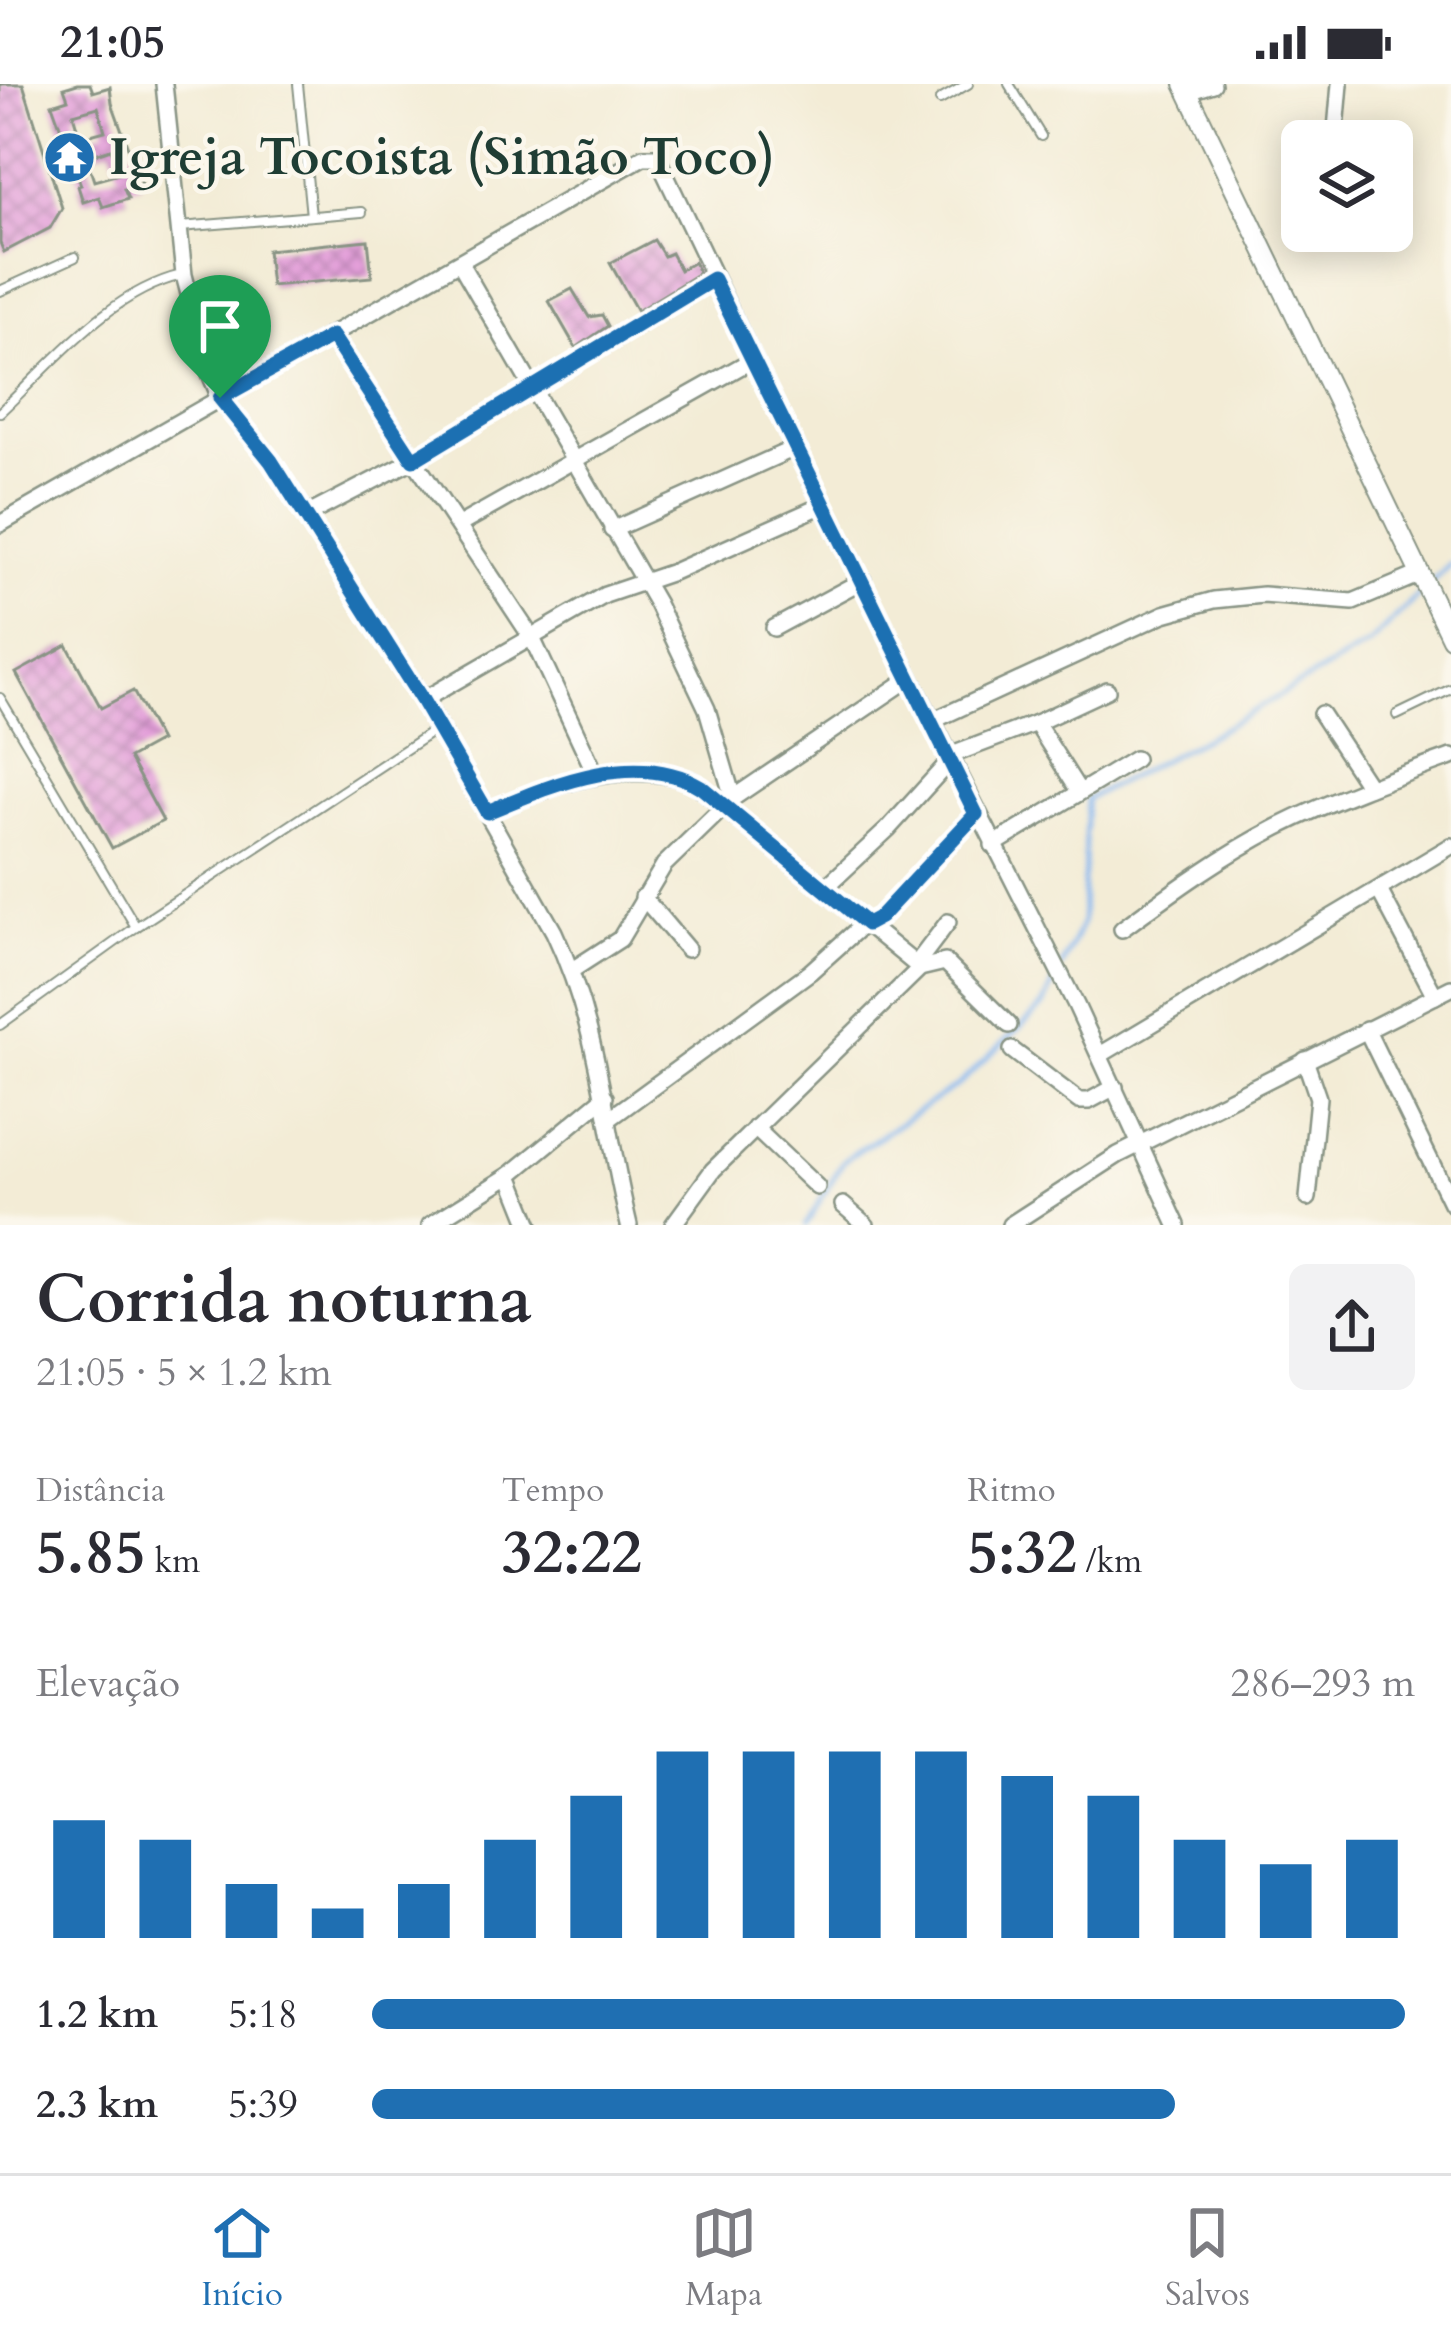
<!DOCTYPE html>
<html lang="pt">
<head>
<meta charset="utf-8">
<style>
	body { margin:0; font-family:Cardo,serif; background:#f2f2f3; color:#2b2b33; height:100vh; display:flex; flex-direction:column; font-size:45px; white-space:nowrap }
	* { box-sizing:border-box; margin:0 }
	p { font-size:39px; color:#7c7c81 }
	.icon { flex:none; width:66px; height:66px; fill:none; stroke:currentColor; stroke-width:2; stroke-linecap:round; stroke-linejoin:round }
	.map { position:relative; height:1141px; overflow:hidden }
	.sheet { display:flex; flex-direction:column; background:#fff; flex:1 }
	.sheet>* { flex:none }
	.buttons { position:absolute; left:1281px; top:36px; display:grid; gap:24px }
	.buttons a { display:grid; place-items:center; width:132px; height:132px; border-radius:18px; background:#fff; box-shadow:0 6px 30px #0003; font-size:60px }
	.pin { position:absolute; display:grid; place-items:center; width:102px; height:102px; color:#fff; margin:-123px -51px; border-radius:50% 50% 50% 0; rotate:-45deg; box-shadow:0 0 12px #0007 }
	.pin .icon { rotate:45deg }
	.round { display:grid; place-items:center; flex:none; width:126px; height:126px; border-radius:18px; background:#f2f2f3 }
	.overview { display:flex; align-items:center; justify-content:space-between; height:204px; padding:0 36px }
	h1 { font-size:66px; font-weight:700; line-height:90px }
	.metrics { display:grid; grid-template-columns:repeat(3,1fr); gap:18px; height:204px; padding:12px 36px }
	.metrics div { display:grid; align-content:center }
	.metrics b { font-size:60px; font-weight:700 }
	.metrics small { font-size:33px; font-weight:400 }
	.metrics p { font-size:33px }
	.chart { height:336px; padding:24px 36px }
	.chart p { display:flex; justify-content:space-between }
	.chart svg { width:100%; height:216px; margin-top:12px; stroke:#1f6fb2; stroke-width:6 }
	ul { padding:0 36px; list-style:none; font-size:39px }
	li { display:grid; grid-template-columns:192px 144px 1fr; align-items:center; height:90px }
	li i { height:30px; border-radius:15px; background:#1f6fb2 }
	.status { display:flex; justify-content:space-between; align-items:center; height:84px; padding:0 60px; background:#fff; direction:ltr }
	.status svg { height:33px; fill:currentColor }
	.tab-bar { display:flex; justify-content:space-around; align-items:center; height:168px; border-top:3px solid #e1e1e2; background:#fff; font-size:33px; color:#7c7c81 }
	.tab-bar a { display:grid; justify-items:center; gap:6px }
	.tab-bar .current { color:#1f6fb2 }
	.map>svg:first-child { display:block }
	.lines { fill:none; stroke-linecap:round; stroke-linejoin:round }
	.stream { stroke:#82b6f0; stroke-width:4.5 }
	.building { fill:url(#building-cross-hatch); fill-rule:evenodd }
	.service-casing { stroke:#899485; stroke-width:12 }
	.minor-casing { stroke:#899485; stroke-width:20 }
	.tertiary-casing { stroke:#899485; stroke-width:22 }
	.service { stroke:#fff; stroke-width:8 }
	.minor { stroke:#fff; stroke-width:15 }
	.tertiary { stroke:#fff; stroke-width:18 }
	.route-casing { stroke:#fff; stroke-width:24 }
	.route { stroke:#1f6fb2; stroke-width:15 }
	.labels { text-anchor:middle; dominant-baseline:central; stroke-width:9; stroke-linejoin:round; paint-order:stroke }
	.poi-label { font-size:51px; font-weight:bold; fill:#1f3d34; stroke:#fbf7ec; text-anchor:start }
</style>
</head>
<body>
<div class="status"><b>21:05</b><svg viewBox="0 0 49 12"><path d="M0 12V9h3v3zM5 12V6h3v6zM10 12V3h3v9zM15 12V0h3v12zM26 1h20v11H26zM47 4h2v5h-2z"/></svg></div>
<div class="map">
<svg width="1451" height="1141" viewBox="0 0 1451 1141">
	<defs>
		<pattern id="building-cross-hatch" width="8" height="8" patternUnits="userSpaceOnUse" patternTransform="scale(3)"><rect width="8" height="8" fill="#e39fd9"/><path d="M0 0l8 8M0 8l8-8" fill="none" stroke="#b783b1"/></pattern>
	</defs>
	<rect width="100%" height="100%" fill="#fbf7ec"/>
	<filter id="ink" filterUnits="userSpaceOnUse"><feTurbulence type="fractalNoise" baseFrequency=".00833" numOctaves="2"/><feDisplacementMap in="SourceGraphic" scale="24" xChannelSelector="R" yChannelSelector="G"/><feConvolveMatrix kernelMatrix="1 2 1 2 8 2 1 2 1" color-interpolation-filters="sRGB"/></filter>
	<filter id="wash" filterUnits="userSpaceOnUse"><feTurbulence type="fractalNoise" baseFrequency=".004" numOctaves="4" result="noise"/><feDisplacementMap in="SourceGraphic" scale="48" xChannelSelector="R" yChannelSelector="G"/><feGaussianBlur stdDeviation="2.7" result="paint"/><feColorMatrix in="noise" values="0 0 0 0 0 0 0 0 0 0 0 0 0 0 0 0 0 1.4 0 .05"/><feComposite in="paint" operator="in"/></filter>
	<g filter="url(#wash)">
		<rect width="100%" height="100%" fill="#f3ecd6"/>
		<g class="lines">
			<g class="stream">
				<path d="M1432,498L1451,480"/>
				<path d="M1062,882L1082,839L1087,715L1213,650L1369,560L1424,506"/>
				<path d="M806,1141L844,1076L959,1000L1043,922L1057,892"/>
			</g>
		</g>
		<g id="blocks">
			<g class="building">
				<path d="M0,0H23L62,124L50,144L4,168L0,159Z"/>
				<path d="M77,0H90L93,8L110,3L112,19L141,100L124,105L128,115L103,123L99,113L83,118L78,102L81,101L52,20L68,15L64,4ZM98,23L105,47L80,54L73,30ZM111,65L119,90L94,97L86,73Z"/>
				<path d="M368,156L372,193L271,202L267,166Z"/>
				<path d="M654,156L664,172L671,169L680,186L694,178L699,189L637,227L610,179Z"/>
				<path d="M572,205L589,233L602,231L608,242L576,264L549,217Z"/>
				<path d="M67,561L101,624L133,607L160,657L129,674L163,737L112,764L16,589Z"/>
			</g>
		</g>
	</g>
	<g filter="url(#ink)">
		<use href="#blocks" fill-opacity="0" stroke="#899485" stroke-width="3"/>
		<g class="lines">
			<defs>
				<g id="service">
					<path d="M298,0L311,132"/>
					<path d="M1009,0L1041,52"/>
					<path d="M940,16L968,0"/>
					<path d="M180,143L362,128"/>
					<path d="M0,207L75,173"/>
					<path d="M0,328C54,278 109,208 182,191"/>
					<path d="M0,614L136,843"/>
					<path d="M1397,631L1451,605"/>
					<path d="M0,941L136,843L438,644"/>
				</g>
				<g id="minor">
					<path d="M164,0L184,191L210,290L220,314L271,377L423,616L554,848C600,946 604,1038 629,1141"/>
					<path d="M1188,8L1213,0"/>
					<path d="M1335,57L1340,0"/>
					<path d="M460,179L657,520L707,625L733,714"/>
					<path d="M332,252L532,554L596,691"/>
					<path d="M305,432L413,376L713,195"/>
					<path d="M0,440L643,73H657L823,421L1076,921L1177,1141"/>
					<path d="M459,441L752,276"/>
					<path d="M612,446L797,363"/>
					<path d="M774,544L863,496"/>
					<path d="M423,616L605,511L673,488L823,421"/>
					<path d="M1321,630L1369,703"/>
					<path d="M932,637L1164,530L1214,516L1263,511L1353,518L1420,490"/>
					<path d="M1036,639L1079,707"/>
					<path d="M487,728C553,701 621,674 692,697L920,884"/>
					<path d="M993,761L1135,675"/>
					<path d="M826,803L888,745L957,669L1036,639L1107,606"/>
					<path d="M1379,806L1435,912"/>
					<path d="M643,813L687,865"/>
					<path d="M1122,845C1172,808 1223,771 1278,743C1334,715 1393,694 1451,673"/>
					<path d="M917,879L948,838"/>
					<path d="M572,886L620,855L664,781L733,714L910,594"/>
					<path d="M1366,945L1451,1119"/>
					<path d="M1012,966L1079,1017H1089L1115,1003"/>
					<path d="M1100,971L1451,762"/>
					<path d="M1305,976L1318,1014L1308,1114"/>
					<path d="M609,1035L810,888L858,845L880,833L976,730"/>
					<path d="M755,1044L817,1103"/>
					<path d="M510,1091L530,1141"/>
					<path d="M843,1121L866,1141"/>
					<path d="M430,1141L510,1091L605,1013"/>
					<path d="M673,1141L713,1086L920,884L945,878L1009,941"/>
					<path d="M1010,1141L1118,1071L1451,904"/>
				</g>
				<path id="tertiary" d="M1184,0L1451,554"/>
			</defs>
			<use href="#service" class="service-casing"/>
			<use href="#minor" class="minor-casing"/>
			<use href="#tertiary" class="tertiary-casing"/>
			<use href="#service" class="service"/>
			<use href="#minor" class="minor"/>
			<use href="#tertiary" class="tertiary"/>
		</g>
	</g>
	<g class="lines" filter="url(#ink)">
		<defs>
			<path id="route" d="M713,195L976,730L880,833L867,840L701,703C635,664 550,702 487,728L422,616L271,377L220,314L332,252L413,376Z"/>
		</defs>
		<use href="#route" class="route-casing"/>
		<use href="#route" class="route"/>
	</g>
	<defs>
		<symbol id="temple-disc" viewBox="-11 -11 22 22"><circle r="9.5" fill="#1f6fb2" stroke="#fbf7ec"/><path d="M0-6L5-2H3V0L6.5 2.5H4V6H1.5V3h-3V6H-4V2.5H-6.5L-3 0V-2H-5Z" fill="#fff"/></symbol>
	</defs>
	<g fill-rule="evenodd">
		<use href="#temple-disc" x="40" y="44" width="59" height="59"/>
	</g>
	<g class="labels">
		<g class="poi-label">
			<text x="109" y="74">Igreja Tocoista (Simão Toco)</text>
		</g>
	</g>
</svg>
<div class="buttons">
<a><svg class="icon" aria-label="layers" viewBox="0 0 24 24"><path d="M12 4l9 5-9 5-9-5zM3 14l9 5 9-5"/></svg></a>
</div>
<div class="pin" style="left:220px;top:314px;background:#1e9e55"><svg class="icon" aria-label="arrive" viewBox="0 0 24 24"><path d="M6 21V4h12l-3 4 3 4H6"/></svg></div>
</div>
<section class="sheet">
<div class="overview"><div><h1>Corrida noturna</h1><p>21:05 · 5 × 1.2 km</p></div><a class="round"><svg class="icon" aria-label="share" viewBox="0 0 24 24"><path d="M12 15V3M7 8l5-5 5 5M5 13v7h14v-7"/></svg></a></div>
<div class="metrics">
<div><p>Distância</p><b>5.85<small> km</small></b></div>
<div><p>Tempo</p><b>32:22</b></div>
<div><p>Ritmo</p><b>5:32<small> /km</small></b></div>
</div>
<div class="chart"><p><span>Elevação</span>286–293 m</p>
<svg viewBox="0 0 160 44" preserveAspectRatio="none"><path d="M5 44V20M15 44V24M25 44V33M35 44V38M45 44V33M55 44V24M65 44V15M75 44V6M85 44V6M95 44V6M105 44V6M115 44V11M125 44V15M135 44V24M145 44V29M155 44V24"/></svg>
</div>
<ul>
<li><b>1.2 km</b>5:18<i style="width:99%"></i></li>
<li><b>2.3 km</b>5:39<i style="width:77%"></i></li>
</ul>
</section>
<nav class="tab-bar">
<a class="current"><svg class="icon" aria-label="home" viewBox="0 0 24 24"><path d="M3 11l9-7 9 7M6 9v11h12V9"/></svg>Início</a>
<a><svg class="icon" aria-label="map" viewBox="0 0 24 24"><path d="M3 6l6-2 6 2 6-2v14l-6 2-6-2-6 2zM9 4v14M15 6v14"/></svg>Mapa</a>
<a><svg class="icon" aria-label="saved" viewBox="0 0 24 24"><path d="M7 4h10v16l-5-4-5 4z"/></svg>Salvos</a>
</nav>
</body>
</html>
